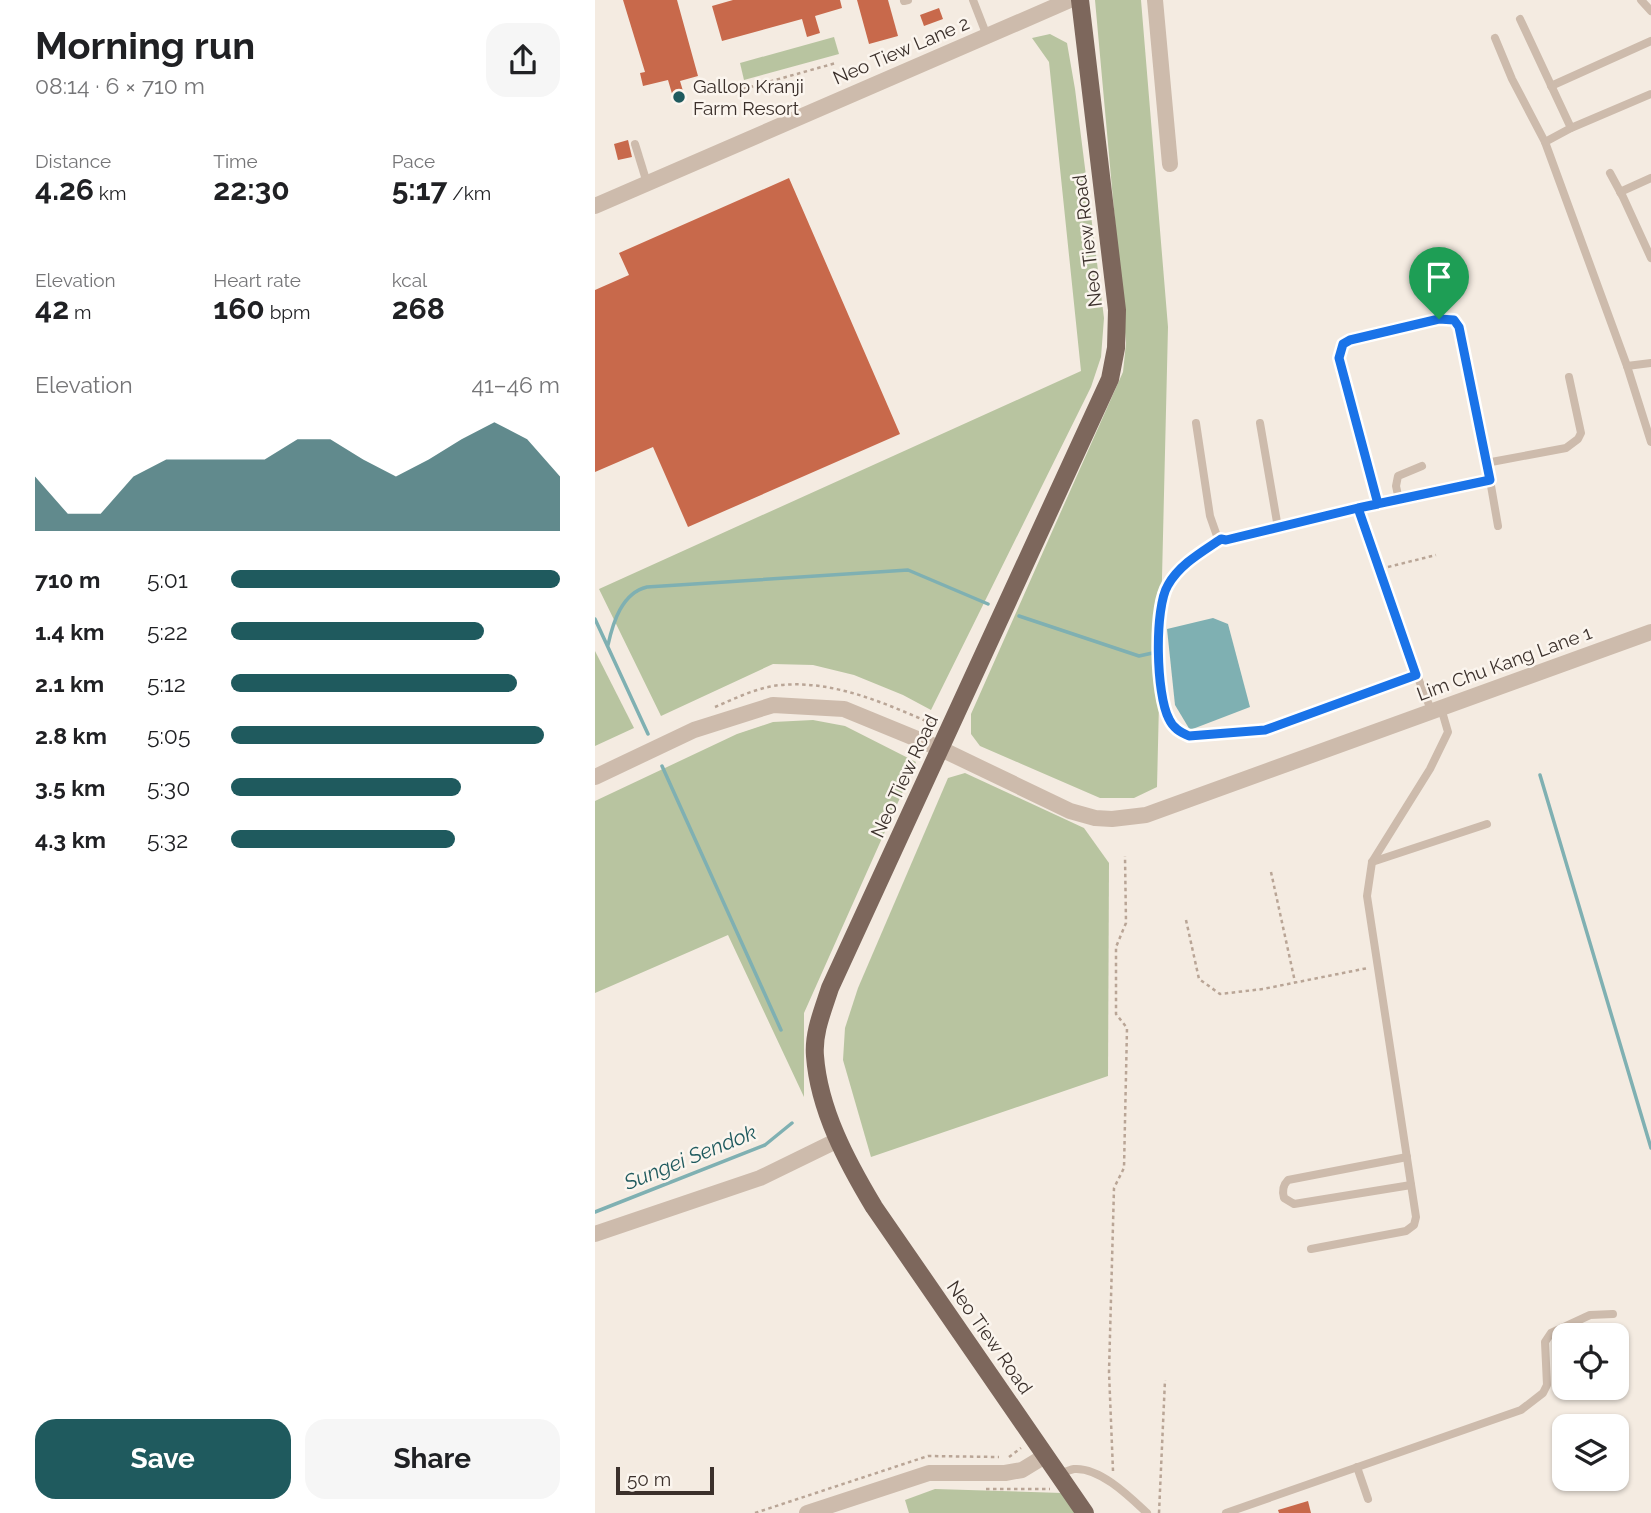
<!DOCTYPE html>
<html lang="en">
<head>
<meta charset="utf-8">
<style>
	body { margin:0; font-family:Raleway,sans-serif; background:#f6f6f6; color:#202124; height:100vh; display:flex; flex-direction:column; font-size:26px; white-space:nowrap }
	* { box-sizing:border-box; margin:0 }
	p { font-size:23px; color:#757577 }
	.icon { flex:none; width:38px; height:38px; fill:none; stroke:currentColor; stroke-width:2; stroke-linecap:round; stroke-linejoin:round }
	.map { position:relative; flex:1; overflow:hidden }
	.panel { display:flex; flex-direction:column; background:#fff; width:595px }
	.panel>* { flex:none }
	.buttons { position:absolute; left:957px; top:1323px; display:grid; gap:14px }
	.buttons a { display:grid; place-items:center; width:77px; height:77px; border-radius:14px; background:#fff; box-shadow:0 2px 5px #0004; font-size:35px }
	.scale { position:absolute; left:21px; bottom:18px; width:98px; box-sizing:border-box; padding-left:7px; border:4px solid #3b302b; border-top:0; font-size:19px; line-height:24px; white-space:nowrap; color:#3b302b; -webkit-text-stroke:5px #fbf5ee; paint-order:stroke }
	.pin { position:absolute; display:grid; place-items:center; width:60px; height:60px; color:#fff; margin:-72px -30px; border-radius:50% 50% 50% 0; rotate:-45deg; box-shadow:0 0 7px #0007 }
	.pin .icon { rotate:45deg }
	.round { display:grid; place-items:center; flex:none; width:74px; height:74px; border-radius:21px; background:#f6f6f6 }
	.head { display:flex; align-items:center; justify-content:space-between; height:119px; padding:0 35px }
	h1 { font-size:38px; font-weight:700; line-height:52px }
	.stats { display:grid; grid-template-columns:repeat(3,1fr); gap:10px; height:119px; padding:7px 35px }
	.stats div { display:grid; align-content:center }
	.stats b { font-size:30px; font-weight:700 }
	.stats small { font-size:19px; font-weight:400 }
	.stats p { font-size:19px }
	.chart { height:196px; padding:14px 35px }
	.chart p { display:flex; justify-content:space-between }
	.chart svg { width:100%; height:126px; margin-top:7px; fill:#1f5a5e; opacity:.7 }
	.button { display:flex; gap:14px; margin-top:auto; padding:14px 35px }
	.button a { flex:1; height:80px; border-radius:21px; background:#1f5a5e; color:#fff; font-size:28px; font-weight:700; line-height:80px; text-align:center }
	.button a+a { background:#f6f6f6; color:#202124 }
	ul { padding:0 35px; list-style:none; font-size:23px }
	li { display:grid; grid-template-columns:112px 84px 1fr; align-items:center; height:52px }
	li i { height:18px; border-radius:9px; background:#1f5a5e }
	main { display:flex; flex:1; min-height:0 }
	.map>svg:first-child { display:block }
	.green { fill:#b8c4a0 }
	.water { fill:#7fb0b2 }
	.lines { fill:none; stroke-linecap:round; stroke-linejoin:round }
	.stream { stroke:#7fb0b2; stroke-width:3.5 }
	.building { fill:#c8694b }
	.path { stroke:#b9a596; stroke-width:2.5; stroke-dasharray:3.5 3.5; stroke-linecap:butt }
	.service { stroke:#cdbbac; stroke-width:8 }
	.minor { stroke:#cdbbac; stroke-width:16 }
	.primary { stroke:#7d675c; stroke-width:18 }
	.route-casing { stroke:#fff; stroke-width:14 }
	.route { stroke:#1a73e8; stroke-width:9 }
	.poi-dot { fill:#1f5a5e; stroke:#fbf5ee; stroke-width:2.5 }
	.labels { text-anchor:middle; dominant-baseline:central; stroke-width:5; stroke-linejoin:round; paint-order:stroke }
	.street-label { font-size:19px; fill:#3b302b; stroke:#fbf5ee }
	.poi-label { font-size:19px; fill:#3b302b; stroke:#fbf5ee; text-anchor:start }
	.water-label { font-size:21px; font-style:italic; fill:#1f5a5e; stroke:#fbf5ee }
</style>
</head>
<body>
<main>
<section class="panel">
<div class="head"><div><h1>Morning run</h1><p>08:14 · 6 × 710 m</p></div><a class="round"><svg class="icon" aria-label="share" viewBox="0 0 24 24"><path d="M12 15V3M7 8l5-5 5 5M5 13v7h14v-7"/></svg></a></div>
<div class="stats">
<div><p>Distance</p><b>4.26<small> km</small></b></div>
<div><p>Time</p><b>22:30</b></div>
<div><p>Pace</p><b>5:17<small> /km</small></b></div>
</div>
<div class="stats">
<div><p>Elevation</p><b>42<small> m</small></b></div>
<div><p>Heart rate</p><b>160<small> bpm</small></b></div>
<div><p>kcal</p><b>268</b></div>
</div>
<div class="chart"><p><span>Elevation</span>41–46 m</p>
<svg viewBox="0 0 160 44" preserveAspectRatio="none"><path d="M0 44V25L10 38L20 38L30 25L40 19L50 19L60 19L70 19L80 12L90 12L100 19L110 25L120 19L130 12L140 6L150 12L160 25V44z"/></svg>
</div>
<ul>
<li><b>710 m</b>5:01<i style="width:100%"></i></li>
<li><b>1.4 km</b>5:22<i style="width:77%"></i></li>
<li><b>2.1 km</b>5:12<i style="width:87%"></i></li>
<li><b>2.8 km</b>5:05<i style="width:95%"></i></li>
<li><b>3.5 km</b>5:30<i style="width:70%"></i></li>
<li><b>4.3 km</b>5:32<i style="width:68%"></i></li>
</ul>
<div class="button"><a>Save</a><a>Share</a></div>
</section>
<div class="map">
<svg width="1056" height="1513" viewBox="0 0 1056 1513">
	<rect width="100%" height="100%" fill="#f4ebe1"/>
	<g class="green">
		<path d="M500,0H546L573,327L562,787L539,798H505L385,746L376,734V714L528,372L531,343Z"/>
		<path d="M455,34L472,43L480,89L509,318L506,357L496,387L336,710L308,695L259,675L218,665L178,664L66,716L4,589L486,371L454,62L437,38Z"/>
		<path d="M239,37L244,54L149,80L145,63Z"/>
		<path d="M0,651L39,728L0,746Z"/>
		<path d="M218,720L250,726L321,762L209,1013V1097L133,935L0,993V801L142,734L178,722Z"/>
		<path d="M370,773L489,828L514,863L513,1076L276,1157L248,1060L250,1028L263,988L353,778Z"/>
		<path d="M340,1489L467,1493L481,1513H314L310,1500Z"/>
	</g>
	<path class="water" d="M618,618L633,624L655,707L595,730L580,705L572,629Z"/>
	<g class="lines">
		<g class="stream">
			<path d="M424,616L544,656L562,652"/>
			<path d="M0,619L53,734"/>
			<path d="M13,645C18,622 27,593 52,587L313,570L393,604"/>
			<path d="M67,766L186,1030"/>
			<path d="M945,775L1056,1148"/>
			<path d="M0,1212L170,1145L197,1123"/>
		</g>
	</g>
	<g class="building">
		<path d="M28,0H82L103,76L85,81L91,101L80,104L73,80L48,86L45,73L50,72Z"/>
		<path d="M138,0H245L247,8L220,16L225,33L212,37L207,19L127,41L117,6Z"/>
		<path d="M262,0H293L303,36L274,44Z"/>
		<path d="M344,8L348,19L329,26L325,15Z"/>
		<path d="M33,140L37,157L23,160L19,144Z"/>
		<path d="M194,178L305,434L93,527L58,447L0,472V290L34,275L24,253Z"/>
		<path d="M713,1501L716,1513H684L683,1510Z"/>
	</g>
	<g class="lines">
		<g class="path">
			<path d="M148,89L241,63"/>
			<path d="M793,567L841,555"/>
			<path d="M120,707C141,698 163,687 186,685C239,680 292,704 340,725"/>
			<path d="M676,872L700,982"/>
			<path d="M591,920L604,979L625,994L668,989L773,968"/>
			<path d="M414,1457L426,1448"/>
			<path d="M518,1471L514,1372L519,1188L529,1168L532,1028L521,1014V947L531,923L530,856"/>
			<path d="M391,1489H455"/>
			<path d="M160,1513L333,1456L404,1457"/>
			<path d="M564,1513L570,1380"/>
		</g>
		<g class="service">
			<path d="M378,0L392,36"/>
			<path d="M1046,0L1056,11"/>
			<path d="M309,1L313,0"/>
			<path d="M925,19L976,128"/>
			<path d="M900,38L917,79L950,142L1032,366L1056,442"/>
			<path d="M956,86L1056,41"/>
			<path d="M950,142L976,128L1056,94"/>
			<path d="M40,144L52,183"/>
			<path d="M1015,173L1028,197L1056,258"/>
			<path d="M1025,192L1056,178"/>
			<path d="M1032,366L1056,363"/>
			<path d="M601,423L615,516L622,536L631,540L763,508L895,480L865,327L859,320L844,319L755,340C746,344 745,349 744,358L783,504"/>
			<path d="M665,423L683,528"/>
			<path d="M891,463L971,448L983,439L986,433L974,377"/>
			<path d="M895,480L903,526"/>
			<path d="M804,500L801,486L803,476L827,466"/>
			<path d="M763,508L816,661L837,712"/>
			<path d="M626,539C607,552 585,564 572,585C559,608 561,695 573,719C578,728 585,732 594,736L670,730L821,675"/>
			<path d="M777,862L892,824"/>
			<path d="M812,1157L693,1180C688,1185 687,1191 689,1198L699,1204L816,1185"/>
			<path d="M716,1249L811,1231L819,1225L821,1217L772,896L777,862L835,769L853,732L846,708"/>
			<path d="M762,1467L773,1499"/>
			<path d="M463,1475C468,1473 474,1470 479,1469C505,1467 535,1497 552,1513"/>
			<path d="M631,1513L926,1410L948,1393L952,1385L950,1342L956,1333L995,1315L1018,1314"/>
		</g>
		<g class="minor">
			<path d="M560,0L575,164"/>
			<path d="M0,206L475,0"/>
			<path d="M0,777L99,730L178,705L249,709L344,748L475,811L500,818L517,819L551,815L1056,632"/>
			<path d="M0,1234L165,1178L243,1140"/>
			<path d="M212,1513L334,1473H410L427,1470L450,1456"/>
		</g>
		<path class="primary" d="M485,0L522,310L521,348L515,379L235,988C228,1010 218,1033 220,1056C224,1110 252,1162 279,1207L490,1513"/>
	</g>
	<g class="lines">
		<defs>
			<path id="route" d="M844,319L755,340L748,344L744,358L783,504L763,508L821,675L670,730L594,736C585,732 578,728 574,719C561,695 559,608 573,585C585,564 607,552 626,539L631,540L763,508L895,480L864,327L859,320L844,319"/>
		</defs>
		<use href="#route" class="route-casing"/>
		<use href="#route" class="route"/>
	</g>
	<circle class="poi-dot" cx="84" cy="97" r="7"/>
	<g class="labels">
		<g class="street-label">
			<text transform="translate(306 50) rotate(-23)">Neo Tiew Lane 2</text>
			<text transform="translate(492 241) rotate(-97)">Neo Tiew Road</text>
			<text transform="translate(909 663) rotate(-20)">Lim Chu Kang Lane 1</text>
			<text transform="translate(309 776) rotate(-65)">Neo Tiew Road</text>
			<text transform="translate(395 1337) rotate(55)">Neo Tiew Road</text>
		</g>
		<g class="poi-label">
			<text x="98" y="86">Gallop Kranji<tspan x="98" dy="22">Farm Resort</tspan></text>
		</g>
		<g class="water-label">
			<text transform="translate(95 1157) rotate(-22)">Sungei Sendok</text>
		</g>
	</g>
</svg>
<div class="buttons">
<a><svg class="icon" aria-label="locate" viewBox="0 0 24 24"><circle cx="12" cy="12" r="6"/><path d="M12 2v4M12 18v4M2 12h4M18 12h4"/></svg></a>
<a><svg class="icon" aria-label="layers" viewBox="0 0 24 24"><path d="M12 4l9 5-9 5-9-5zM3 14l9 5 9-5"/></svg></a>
</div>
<div class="scale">50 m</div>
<div class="pin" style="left:844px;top:319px;background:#1e9e55"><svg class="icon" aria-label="arrive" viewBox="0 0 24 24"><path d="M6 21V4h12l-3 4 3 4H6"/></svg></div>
</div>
</main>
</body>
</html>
